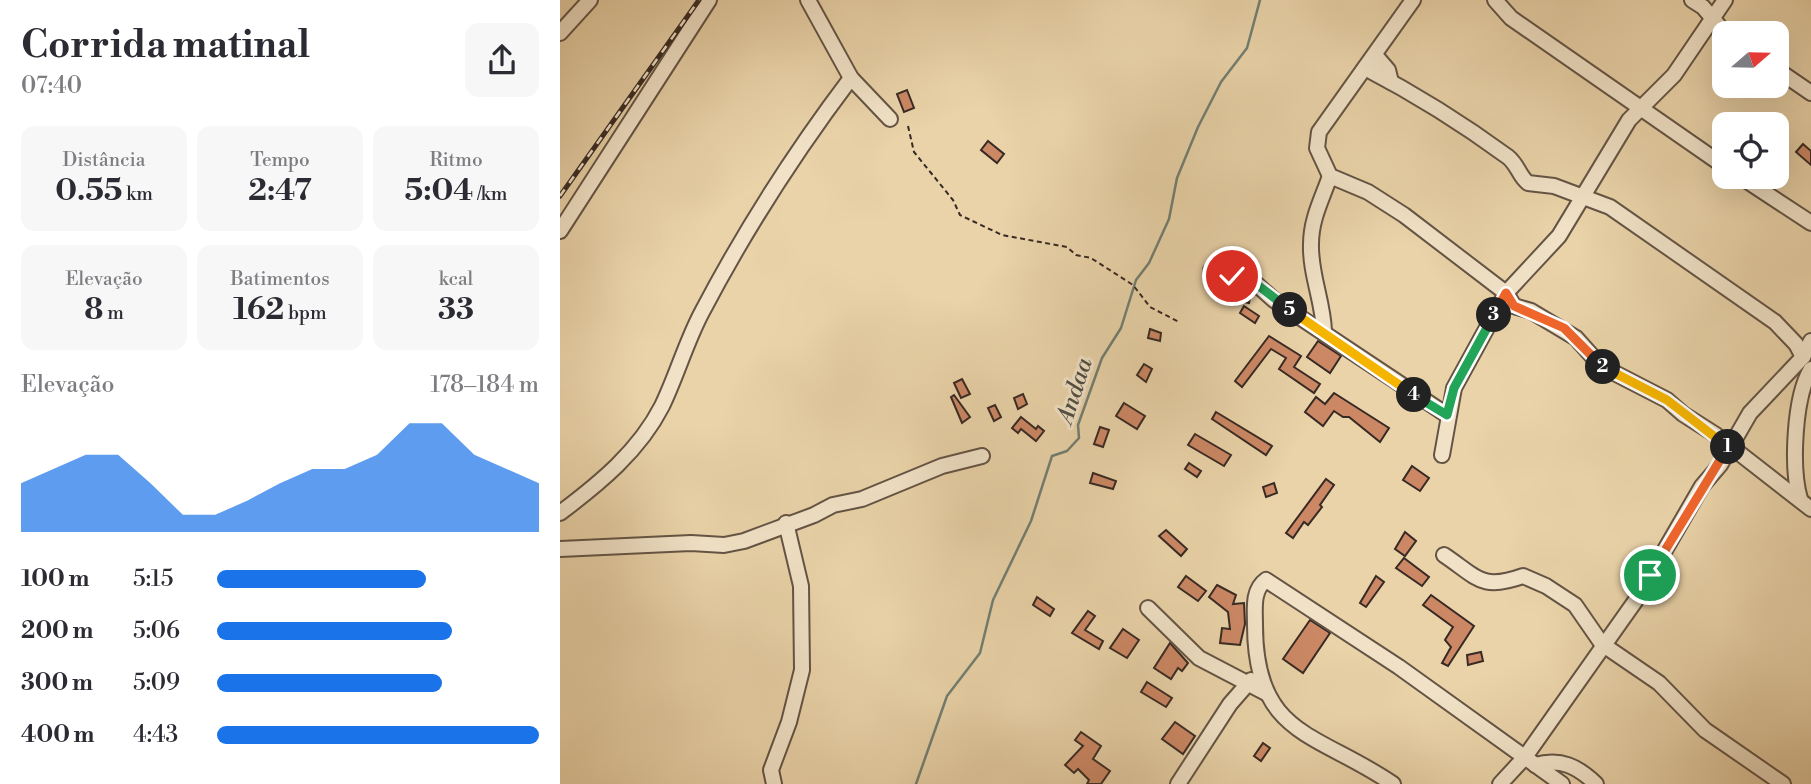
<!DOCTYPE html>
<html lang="pt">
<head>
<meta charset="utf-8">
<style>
	body { margin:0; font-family:"Libre Bodoni",serif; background:#f7f7f7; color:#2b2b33; height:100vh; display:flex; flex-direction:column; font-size:26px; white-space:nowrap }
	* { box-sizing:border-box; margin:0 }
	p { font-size:23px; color:#7c7c81 }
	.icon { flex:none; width:38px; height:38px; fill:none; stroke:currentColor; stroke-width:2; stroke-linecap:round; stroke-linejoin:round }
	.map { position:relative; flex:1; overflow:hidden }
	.sheet { display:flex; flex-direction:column; background:#fff; width:560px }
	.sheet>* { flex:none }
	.needle { width:46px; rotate:70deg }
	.controls { position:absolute; left:1152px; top:21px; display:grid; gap:14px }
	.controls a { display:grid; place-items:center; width:77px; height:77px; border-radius:14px; background:#fff; box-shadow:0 7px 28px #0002; font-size:35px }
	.pin { position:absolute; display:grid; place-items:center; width:60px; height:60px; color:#fff; margin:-30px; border:4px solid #fff; border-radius:50%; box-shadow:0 2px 7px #0007 }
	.km { position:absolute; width:35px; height:35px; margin:-18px; border-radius:50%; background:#222; color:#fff; font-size:19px; line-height:35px; text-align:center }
	.round { display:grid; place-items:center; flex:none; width:74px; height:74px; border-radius:14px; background:#f7f7f7 }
	.overview { display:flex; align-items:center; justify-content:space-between; height:119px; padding:0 21px }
	h1 { font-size:38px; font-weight:700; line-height:52px }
	.figures { display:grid; grid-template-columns:repeat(3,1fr); gap:10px; height:119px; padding:7px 21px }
	.figures div { display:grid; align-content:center; border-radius:14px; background:#f7f7f7; text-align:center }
	.figures b { font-size:30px; font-weight:700 }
	.figures small { font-size:19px; font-weight:400 }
	.figures p { font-size:19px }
	.chart { height:196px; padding:14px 21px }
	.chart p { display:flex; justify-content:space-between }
	.chart svg { width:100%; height:126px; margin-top:7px; fill:#1a73e8; opacity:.7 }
	ul { padding:0 21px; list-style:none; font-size:23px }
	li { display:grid; grid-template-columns:112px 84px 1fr; align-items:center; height:52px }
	li i { height:18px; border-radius:9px; background:#1a73e8 }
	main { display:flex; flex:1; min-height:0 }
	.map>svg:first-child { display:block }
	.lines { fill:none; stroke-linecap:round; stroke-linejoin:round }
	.stream { stroke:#717f73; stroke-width:2.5 }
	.building { fill:#cc8865; stroke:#372a24; stroke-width:2 }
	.minor-casing { stroke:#645445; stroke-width:18 }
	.path { stroke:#372a24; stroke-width:2; stroke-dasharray:5 3.5; stroke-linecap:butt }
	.minor { stroke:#f1e2c7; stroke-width:14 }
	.rail-casing { stroke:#372a24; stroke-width:5 }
	.rail { stroke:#f1e2c7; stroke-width:2.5; stroke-dasharray:8; stroke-linecap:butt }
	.split-1-casing { stroke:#fff; stroke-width:14 }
	.split-2-casing { stroke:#fff; stroke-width:14 }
	.split-3-casing { stroke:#fff; stroke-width:14 }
	.split-4-casing { stroke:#fff; stroke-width:14 }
	.split-5-casing { stroke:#fff; stroke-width:14 }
	.split-6-casing { stroke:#fff; stroke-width:14 }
	.split-1 { stroke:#f0652b; stroke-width:9 }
	.split-2 { stroke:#f5b400; stroke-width:9 }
	.split-3 { stroke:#f0652b; stroke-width:9 }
	.split-4 { stroke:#22a559; stroke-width:9 }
	.split-5 { stroke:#f5b400; stroke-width:9 }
	.split-6 { stroke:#22a559; stroke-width:9 }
	.labels { text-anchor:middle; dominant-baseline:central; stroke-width:6; stroke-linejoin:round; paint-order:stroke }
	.water-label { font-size:24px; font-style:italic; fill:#4f4e45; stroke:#f1e2c7 }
</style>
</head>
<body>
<main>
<section class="sheet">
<div class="overview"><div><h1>Corrida matinal</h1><p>07:40</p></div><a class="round"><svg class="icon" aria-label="share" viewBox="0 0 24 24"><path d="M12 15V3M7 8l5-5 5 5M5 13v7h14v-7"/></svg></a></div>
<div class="figures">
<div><p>Distância</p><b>0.55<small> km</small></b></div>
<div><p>Tempo</p><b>2:47</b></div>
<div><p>Ritmo</p><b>5:04<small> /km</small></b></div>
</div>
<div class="figures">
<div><p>Elevação</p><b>8<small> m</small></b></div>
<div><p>Batimentos</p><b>162<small> bpm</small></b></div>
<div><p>kcal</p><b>33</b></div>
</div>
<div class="chart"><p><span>Elevação</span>178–184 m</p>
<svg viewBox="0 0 160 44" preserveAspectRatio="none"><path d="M0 44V27L10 22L20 17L30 17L40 27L50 38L60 38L70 33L80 27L90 22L100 22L110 17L120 6L130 6L140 17L150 22L160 27V44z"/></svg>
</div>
<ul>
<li><b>100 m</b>5:15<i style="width:65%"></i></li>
<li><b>200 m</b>5:06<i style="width:73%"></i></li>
<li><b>300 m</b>5:09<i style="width:70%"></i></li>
<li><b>400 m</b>4:43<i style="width:100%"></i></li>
</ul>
</section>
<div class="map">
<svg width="1251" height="784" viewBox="0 0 1251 784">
	<rect width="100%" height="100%" fill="#ead3a9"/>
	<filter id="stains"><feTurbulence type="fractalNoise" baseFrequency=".00286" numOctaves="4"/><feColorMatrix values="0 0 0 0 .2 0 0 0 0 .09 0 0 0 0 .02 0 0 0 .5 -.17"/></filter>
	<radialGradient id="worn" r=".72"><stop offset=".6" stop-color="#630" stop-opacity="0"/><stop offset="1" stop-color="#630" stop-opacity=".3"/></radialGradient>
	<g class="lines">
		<path class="stream" d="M356,784L387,696L420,653L433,600L471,521L492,456L507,451L519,438L518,425L542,358L561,328L576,280L589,263L609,219L617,178L638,127L661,82L687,48L700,0"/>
	</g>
	<g class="building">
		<path d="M347,90L354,108L344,112L337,94Z"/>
		<path d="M428,141L444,154L437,163L421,150Z"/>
		<path d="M1243,144L1251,151V165L1236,152Z"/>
		<path d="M681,289L691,292L689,303L679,301Z"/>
		<path d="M684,306L699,316L695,323L680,313Z"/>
		<path d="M590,329L601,333L600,341L588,338Z"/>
		<path d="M709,336L741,356L734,367L760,384L754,393L719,369L726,358L711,349L682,387L675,381Z"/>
		<path d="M758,341L781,356L770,373L747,357Z"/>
		<path d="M584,364L592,369L586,382L577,375Z"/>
		<path d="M402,379L410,394L401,398L394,383Z"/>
		<path d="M774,393L829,428L820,442L789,417H783L774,411L763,426L745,412L756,397L765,404Z"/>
		<path d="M463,394L467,404L458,409L454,398Z"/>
		<path d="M394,395L410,417L402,423L391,397Z"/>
		<path d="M564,403L585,416L577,429L556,416Z"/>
		<path d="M435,405L441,417L434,421L428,408Z"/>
		<path d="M656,412L712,446L706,455L652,419Z"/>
		<path d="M461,417L476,429L478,426L484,431L476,441L461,429L458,433L452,428Z"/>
		<path d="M540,427L549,430L543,447L534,444Z"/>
		<path d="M635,434L671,455L664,466L628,445Z"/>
		<path d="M629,463L641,471L637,477L625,469Z"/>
		<path d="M852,466L869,478L860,491L843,480Z"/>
		<path d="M533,473L556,481L553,489L530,483Z"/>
		<path d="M766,479L774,485L760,505L762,507L748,525L744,522L733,538L726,533Z"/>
		<path d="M714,483L717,493L706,497L703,487Z"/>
		<path d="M606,530L627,549L621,556L599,536Z"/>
		<path d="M845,532L856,541L845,556L835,549Z"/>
		<path d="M844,558L869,577L862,586L836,568Z"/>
		<path d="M626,576L646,591L638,601L618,587Z"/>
		<path d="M816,576L824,582L806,607L800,603Z"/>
		<path d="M657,585L676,595L673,604L684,603L685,624L680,645L660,643L662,628L670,629L668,612L649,597Z"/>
		<path d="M871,595L914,626L888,666L882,663L891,647L885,640L893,627L863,605Z"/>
		<path d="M477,597L494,609L490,616L473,605Z"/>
		<path d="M528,611L535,616L525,630L543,641L539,649L512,633Z"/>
		<path d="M750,620L770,633L743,673L723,659Z"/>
		<path d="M563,629L579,640L567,658L550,648Z"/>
		<path d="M610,643L628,663L622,671L618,668L611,679L594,668Z"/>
		<path d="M921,652L923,661L908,665L907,655Z"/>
		<path d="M587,682L612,698L606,707L581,692Z"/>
		<path d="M615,722L635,736L623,754L602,739Z"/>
		<path d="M521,732L541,746L533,759L550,771L541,784H527L529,780L518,769L514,773L505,765L523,746L515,740Z"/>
		<path d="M703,743L710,748L701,761L694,756Z"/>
	</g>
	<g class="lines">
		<defs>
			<g id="minor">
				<path d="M248,0L291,78L330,119"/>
				<path d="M853,0L759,132L757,148L770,176L808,192L844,215L946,293L954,306L971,311L1016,338L1041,366L1107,400L1123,414L1156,435L1251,509"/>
				<path d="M935,0L951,18L1164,166"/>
				<path d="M1132,0L1143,7L1165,33"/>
				<path d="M0,33L30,0"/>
				<path d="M815,55L828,70L831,82"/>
				<path d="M805,68C855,94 903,124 948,157C958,165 959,176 968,183L994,186L1050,207L1215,322L1236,344L1243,357"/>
				<path d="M1216,69L1251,93"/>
				<path d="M1181,177L1251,223"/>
				<path d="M0,231L149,0"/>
				<path d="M651,270L695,283L714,300L887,415"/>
				<path d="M764,331C763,301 750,274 751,244C751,219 762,199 770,176"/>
				<path d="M882,455L894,388L946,293L999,236L1069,120L1114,75L1165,0"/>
				<path d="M1240,499C1231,468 1234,397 1251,369"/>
				<path d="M0,513C40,483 79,451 102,406C117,375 126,342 142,312C185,230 235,152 291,78"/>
				<path d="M0,549L131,543L164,545L184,541L254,515L273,505L302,499L382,466L422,456"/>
				<path d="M884,555C917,577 921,591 963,576L986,586L1015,605L1042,644L1099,683L1145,730L1223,784"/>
				<path d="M588,608L639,658L706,693"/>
				<path d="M975,765C1001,758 1017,766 1036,784"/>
				<path d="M214,784L211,770L229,722L242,670L241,586L226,523"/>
				<path d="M618,784L670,704L691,680"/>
				<path d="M833,784C757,732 695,737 695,625C695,609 692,590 706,580L839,667L1002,784"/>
				<path d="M940,784L965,757L1076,600L1142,486L1160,465L1190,413L1243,357L1251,341"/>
			</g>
		</defs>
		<use href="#minor" class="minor-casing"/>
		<path class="path" d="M348,126L354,152L393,200L400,215L442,235L507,247L516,255L531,258L573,285L590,307L619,322"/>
		<use href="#minor" class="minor"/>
		<defs>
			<path id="rail" d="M0,196L139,0"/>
		</defs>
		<use href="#rail" class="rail-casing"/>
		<use href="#rail" class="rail"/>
	</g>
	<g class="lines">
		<defs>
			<path id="split-1" d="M1090,575L1168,447"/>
			<path id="split-2" d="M1043,367L1107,400L1168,447"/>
			<path id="split-3" d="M934,315L946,293L954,306L1004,328L1043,367"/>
			<path id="split-4" d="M854,395L887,415L894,388L934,315"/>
			<path id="split-5" d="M730,310L854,395"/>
			<path id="split-6" d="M672,276L695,283L730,310"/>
		</defs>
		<use href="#split-1" class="split-1-casing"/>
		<use href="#split-2" class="split-2-casing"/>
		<use href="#split-3" class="split-3-casing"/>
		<use href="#split-4" class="split-4-casing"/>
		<use href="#split-5" class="split-5-casing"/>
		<use href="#split-6" class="split-6-casing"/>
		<use href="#split-1" class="split-1"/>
		<use href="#split-2" class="split-2"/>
		<use href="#split-3" class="split-3"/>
		<use href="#split-4" class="split-4"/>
		<use href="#split-5" class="split-5"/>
		<use href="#split-6" class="split-6"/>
	</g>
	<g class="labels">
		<g class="water-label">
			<text transform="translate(515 391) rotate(-72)">Andaa</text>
		</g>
	</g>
	<rect width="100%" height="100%" filter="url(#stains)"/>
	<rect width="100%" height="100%" fill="url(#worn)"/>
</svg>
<div class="controls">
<a><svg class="needle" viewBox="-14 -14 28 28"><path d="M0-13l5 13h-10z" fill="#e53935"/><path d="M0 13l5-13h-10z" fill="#7c7c81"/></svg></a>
<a><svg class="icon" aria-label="locate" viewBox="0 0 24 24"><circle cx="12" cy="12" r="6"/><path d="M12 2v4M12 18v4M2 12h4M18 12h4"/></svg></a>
</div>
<div class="pin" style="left:1090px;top:575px;background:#1e9e55"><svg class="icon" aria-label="arrive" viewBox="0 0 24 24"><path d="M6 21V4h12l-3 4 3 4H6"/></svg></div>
<div class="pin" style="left:672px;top:276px;background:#d93025"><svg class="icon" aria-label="check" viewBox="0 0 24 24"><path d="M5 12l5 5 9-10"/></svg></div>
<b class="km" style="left:1168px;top:447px">1</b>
<b class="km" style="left:1043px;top:367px">2</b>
<b class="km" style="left:934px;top:315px">3</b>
<b class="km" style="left:854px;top:395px">4</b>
<b class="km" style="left:730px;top:310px">5</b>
</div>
</main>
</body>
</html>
